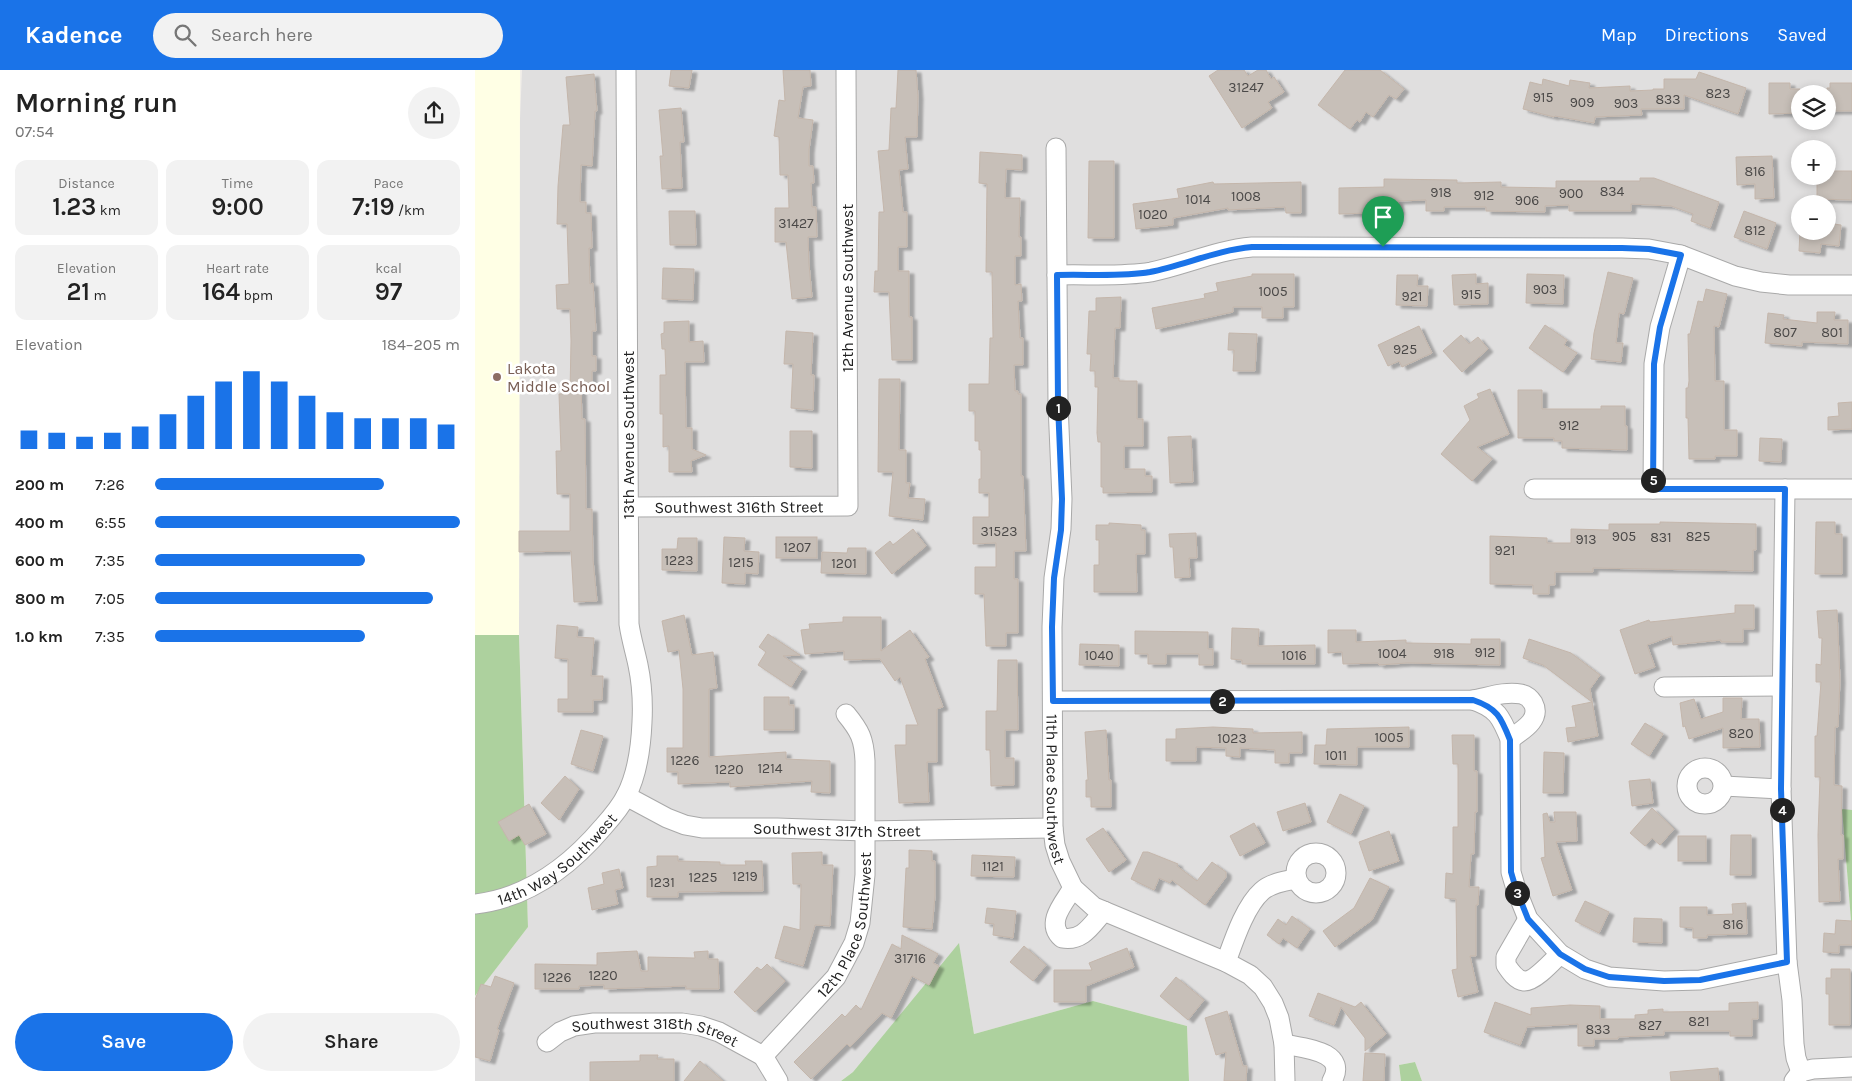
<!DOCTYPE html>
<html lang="en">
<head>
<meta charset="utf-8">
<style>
	body { margin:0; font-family:Karla,sans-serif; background:#f2f2f2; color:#222; height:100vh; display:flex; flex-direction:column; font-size:19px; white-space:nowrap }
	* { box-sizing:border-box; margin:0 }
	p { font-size:16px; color:#767676 }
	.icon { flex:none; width:28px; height:28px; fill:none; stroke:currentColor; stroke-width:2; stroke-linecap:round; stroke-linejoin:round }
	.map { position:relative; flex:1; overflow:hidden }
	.panel { display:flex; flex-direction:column; background:#fff; width:475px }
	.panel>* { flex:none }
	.tools { position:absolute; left:1316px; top:15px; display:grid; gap:10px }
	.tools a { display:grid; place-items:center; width:45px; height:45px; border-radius:50%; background:#fff; box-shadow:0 2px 8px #0003; font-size:25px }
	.pin { position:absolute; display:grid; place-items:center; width:42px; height:42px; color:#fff; margin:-51px -21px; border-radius:50% 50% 50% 0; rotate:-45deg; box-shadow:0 0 5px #0007 }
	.pin .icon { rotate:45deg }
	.km { position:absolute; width:25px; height:25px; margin:-12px; border-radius:50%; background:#222; color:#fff; font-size:14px; line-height:25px; text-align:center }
	.round { display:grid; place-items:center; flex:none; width:52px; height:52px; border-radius:26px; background:#f2f2f2 }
	.head { display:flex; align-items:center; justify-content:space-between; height:85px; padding:0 15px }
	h1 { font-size:28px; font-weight:600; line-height:38px }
	.figures { display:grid; grid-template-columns:repeat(3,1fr); gap:8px; height:85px; padding:5px 15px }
	.figures div { display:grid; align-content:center; border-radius:12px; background:#f2f2f2; text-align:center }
	.figures b { font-size:25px; font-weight:600 }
	.figures small { font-size:14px; font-weight:400 }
	.figures p { font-size:14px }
	.chart { height:140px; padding:10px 15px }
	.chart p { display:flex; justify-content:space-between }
	.chart svg { width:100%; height:90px; margin-top:5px; stroke:#1a73e8; stroke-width:6 }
	.action { display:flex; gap:10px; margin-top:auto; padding:10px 15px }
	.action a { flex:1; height:58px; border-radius:30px; background:#1a73e8; color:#fff; font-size:20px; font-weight:600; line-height:58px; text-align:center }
	.action a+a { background:#f2f2f2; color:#222 }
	ul { padding:0 15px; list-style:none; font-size:16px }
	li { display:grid; grid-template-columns:80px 60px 1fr; align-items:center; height:38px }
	li i { height:12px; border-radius:6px; background:#1a73e8 }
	header { display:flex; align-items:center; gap:30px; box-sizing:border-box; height:70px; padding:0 25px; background:#1a73e8; color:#fff }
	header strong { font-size:24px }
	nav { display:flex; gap:28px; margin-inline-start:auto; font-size:18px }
	.search { width:350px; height:45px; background:#f2f2f2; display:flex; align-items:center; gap:12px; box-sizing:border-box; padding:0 18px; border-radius:28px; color:#767676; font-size:19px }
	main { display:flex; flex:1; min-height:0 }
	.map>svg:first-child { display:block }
	.residential { fill:#e0dfdf; fill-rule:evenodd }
	.education { fill:#ffffe5 }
	.forest { fill:#add19e }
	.building { fill:#c7bfb8; stroke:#c4b6ab; filter:url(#shadow) }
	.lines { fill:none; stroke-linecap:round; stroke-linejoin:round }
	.minor-casing { stroke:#a9a9a9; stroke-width:21 }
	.minor { stroke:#fff; stroke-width:19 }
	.route-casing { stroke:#fff; stroke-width:10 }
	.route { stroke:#1a73e8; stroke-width:6 }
	.education-dot { fill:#8d6e63; stroke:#fff; stroke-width:2 }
	.labels { text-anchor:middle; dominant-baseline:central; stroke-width:5; stroke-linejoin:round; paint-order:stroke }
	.number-label { font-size:14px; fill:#4b4948 }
	.street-label { font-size:16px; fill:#222; stroke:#fff }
	.education-label { font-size:16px; fill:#785e54; stroke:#fff; text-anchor:start }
</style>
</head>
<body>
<header>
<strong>Kadence</strong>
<div class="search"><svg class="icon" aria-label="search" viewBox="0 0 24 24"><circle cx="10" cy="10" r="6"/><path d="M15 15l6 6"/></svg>Search here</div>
<nav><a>Map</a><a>Directions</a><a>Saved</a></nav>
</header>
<main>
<section class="panel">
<div class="head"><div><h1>Morning run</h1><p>07:54</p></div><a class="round"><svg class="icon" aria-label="share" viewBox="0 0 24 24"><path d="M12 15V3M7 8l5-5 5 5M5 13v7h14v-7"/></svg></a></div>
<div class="figures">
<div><p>Distance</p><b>1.23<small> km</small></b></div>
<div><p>Time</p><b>9:00</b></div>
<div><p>Pace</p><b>7:19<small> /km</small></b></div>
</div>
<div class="figures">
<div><p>Elevation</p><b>21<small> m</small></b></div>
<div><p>Heart rate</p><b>164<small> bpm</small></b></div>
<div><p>kcal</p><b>97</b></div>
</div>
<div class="chart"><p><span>Elevation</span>184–205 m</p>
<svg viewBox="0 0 160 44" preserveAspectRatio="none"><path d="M5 44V35M15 44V36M25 44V38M35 44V36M45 44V33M55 44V27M65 44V18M75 44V11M85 44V6M95 44V11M105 44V18M115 44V26M125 44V29M135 44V29M145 44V29M155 44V32"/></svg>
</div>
<ul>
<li><b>200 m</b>7:26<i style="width:75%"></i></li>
<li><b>400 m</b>6:55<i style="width:100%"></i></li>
<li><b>600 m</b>7:35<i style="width:69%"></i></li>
<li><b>800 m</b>7:05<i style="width:91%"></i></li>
<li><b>1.0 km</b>7:35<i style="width:69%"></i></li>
</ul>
<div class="action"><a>Save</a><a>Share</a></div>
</section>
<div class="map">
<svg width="1377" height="1011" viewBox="0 0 1377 1011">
	<defs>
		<filter id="shadow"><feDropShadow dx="5" dy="3" stdDeviation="1" flood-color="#0004"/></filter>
	</defs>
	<rect width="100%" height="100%" fill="#f2efe9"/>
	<path class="residential" d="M47,0H1377V740H1367L1377,863V1011H947L940,992L924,995L926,1011H714L712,956L618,931L499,964L484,874L378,1002L366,1011H0V926L53,857L44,565L45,49ZM1325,24H1352V51H1325ZM1325,79H1352V106H1325ZM1325,134H1352V161H1325Z"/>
	<path class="education" d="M0,0H45L44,565H0Z"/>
	<g class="forest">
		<path d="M0,565H44L53,857L0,926Z"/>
		<path d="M1367,739L1377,740V863Z"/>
		<path d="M484,873L499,964L618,931L712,956L714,1011H366L378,1002Z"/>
		<path d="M940,992L947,1011H926L924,995Z"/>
	</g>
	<g class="building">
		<path d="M196,0H217L214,18L194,16Z"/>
		<path d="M308,0H335L336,16L328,17L323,48L338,50L334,80V96H338L339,113H336L337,137H341L342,167H333L334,194L337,227L317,229L311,172H300V138H314L313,105H305L304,67L299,66L304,30L310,31Z"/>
		<path d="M423,0H441L443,26L442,67H430L433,99L424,100L428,142H432V177H423V201H434V247H437V290H417L414,222H399L400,201H403L404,142H409L403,81L414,80L416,38H421Z"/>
		<path d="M743,0H769L773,6L783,0H791L796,9L799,7L809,22L793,32L797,38L767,58L734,6Z"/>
		<path d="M870,0H905L929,19L921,29L914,25L898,47L891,42L885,52L882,50L875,59L843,35Z"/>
		<path d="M1224,2L1271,18L1263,44L1209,25V39H1166L1167,45L1120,47L1119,53L1080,46L1079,47L1048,39L1055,12L1067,15L1068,9L1094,16L1095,10L1115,13L1114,18L1155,16V21L1178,20V19H1189V9H1221Z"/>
		<path d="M119,4L122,41H120L117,96L106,95L105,132H111V143H116L117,178H114L115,214L118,213L121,261H117V286H121V301H117V316H106L107,349H110L111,439H117L118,490L122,531L99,532L96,481L44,482V461H95V424H82L81,381H86L84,324L95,323L96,271L95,239H82L81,215L94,214L92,154H82L83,116L88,55H95L91,7Z"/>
		<path d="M1294,13H1315V19H1325V43L1294,44Z"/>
		<path d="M1355,13H1377V41H1352V18H1355Z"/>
		<path d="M206,38L209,72H205L207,118L187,119L185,86H188L184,40Z"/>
		<path d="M505,82L547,85V100L531,99L530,128H545L544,167H546V186H540V215L546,214L547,231H543L545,268H548V295H539L540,321H543V324H546V406H548L551,481H539V509H543V563H531V576H511L509,524H500V497H521V473L498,474V447H514V423H504V409H506V380H504V371H500V341H494V314H514L515,268H518L517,202H511L512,114L504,113Z"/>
		<path d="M1297,86L1299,128L1280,129V114L1262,115L1261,87Z"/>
		<path d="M614,91H639V168H613Z"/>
		<path d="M1352,101H1377V130L1342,129V106H1352Z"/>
		<path d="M1165,108H1179L1244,132L1235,158L1216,151L1218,144L1196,136L1156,134V141H1094V135L1070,136V142L1011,141V137H969V141H951V130L923,131L924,142L864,144V118L909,117V109L982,110V113L1026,112V117L1081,118V111H1165Z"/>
		<path d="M738,112L739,114L826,112V143H811L810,137L753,140V138L698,148V155L661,159L658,134L704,128L702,119Z"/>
		<path d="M194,141H220L221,175H195Z"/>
		<path d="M1269,141L1301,153L1292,179L1259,167Z"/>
		<path d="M1352,153L1366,155L1364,176L1346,174L1345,183L1324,181L1325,161H1352Z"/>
		<path d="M188,198L219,199L218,230L187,229Z"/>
		<path d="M1133,202L1158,208L1149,244L1144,243L1141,273H1148L1146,292L1116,289L1119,263Z"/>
		<path d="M777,204H819V237H808V248H787V237H758V242L681,259L677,238L730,228L729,224L743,221L741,213L777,206Z"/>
		<path d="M1001,204V214L1013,213V234L979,235L977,205Z"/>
		<path d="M1052,204L1089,205L1088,234L1051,233Z"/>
		<path d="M922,205H943L942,216H953L952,236L921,235Z"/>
		<path d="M1231,219L1252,224L1244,257L1239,256L1240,311H1249V360H1262V386H1240V389H1214L1213,348H1211V318H1213L1214,311L1213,264H1215L1223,231L1228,232Z"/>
		<path d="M646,227L645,258H640L638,308H644V311H662V349H668V376H649V399H670V406H677V422L628,423V417H626V372H623L622,363L623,317H620V301H615L616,284H612L614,241H621V228Z"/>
		<path d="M1342,242H1360L1359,250H1373V274L1327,272V276L1290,273L1293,243L1309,245L1308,249L1342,253Z"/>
		<path d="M214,251V272L228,271L229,292H210L211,358H217V379L231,385L216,391L217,402H194V376L188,377V344H185V305H191L190,279H187L186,264L189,263V252Z"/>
		<path d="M1070,255L1092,270L1089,275L1102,283L1088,302L1054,278Z"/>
		<path d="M944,256L957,283L927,297L924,291L913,296L903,275Z"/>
		<path d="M311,261L338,263L336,305H339L338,340L316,338L318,294H309Z"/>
		<path d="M754,263L782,264L780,301H758L759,280H753Z"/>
		<path d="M986,265L994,274L1003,267L1013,279L987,302L968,281Z"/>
		<path d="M404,309H425L424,380H431V413H435L433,428L450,429L448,450L414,446L418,402H403Z"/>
		<path d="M1015,319L1034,364L1002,377L1017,389L997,411L966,384L995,350L989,336L1004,328L1002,324Z"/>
		<path d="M1043,320H1067V339H1126V336H1150V356H1152V380L1087,378V371H1079V368H1043Z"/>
		<path d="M1377,332V359L1353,360V347L1364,346L1363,333Z"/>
		<path d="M315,361H337V398L315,397Z"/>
		<path d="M716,366L718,412L695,413L693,367Z"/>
		<path d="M1285,368L1307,369L1306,392L1284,391Z"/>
		<path d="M1185,452L1281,454V480H1278V501L1118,498V502H1080V515H1074V524H1058V515L1015,514V466L1072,468V473H1096V459L1134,460V454H1185Z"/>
		<path d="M1341,452H1360V464H1367V504H1340Z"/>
		<path d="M634,453L666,455V460H670V484H661L662,522H619V495H624V470H621V455H634Z"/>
		<path d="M438,459L451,476L417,504L400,483L415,471L418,475Z"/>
		<path d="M721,463L722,488H714L715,507L700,508L698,477H695L694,464Z"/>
		<path d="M249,467L270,468L269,481L284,482L283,504L270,503V514L247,513Z"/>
		<rect x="301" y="467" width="41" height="21"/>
		<path d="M203,468H222V501L187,500V479H202Z"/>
		<path d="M373,478H391V504L346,503L347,482L372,483Z"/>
		<path d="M1260,535H1279V559H1268V572H1246V570L1198,575L1197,566L1172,575L1180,597L1160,604L1145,560L1174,550L1175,552L1260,543Z"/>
		<path d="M1362,540L1365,610L1363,657H1360L1359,715L1367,716L1366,765H1368V789H1363L1365,831L1344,832L1343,765L1345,707H1340V666H1342L1346,612H1341V594L1346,595L1347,568H1344L1342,541Z"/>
		<path d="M209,545L217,585L238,582L242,618L234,619V687L311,682V689L355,691V723L336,722L337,711L255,717V712L203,714V702H192V678H208V619L204,580L193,582L187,551Z"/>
		<path d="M368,547H406V581L435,560L454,587L450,589L468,637L462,639V692H452L454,732L424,733L420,675H431V655H443L425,607L420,611L405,589L369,590V581L330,584L326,560L335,559L334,554L368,552Z"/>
		<path d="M82,555L103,557L102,567L119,568L116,606H128L127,630H118V642H83V629H93V589L80,588Z"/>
		<path d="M757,558L784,559L783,576L840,575V594H767V590L756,589Z"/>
		<path d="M853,560H881V572L931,570V573L996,574V569H1025V595L932,593L904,595L903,593L868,594L867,582L853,583Z"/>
		<path d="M660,561L733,562V579H738V595H724V584H691V594H673V584H660Z"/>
		<path d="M293,564L325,585L308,586L327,599L316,617L283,595L291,582L284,577Z"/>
		<path d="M1054,569L1096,583L1125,605L1115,619L1123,666L1093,672L1091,658L1101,657L1097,636L1117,632L1068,595L1048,588Z"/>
		<path d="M605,574L644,575V596L604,595Z"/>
		<path d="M523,590H542L543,660H530V688H539V715L516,716L515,680H511V641H522Z"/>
		<path d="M289,627H314V635H319V660H289Z"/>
		<path d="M1248,628H1267L1266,649H1284L1285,677L1248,678V658L1214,669L1210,656L1208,657L1205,633L1219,629L1226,649L1248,642Z"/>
		<path d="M1170,653L1188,664L1174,686L1156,674Z"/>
		<path d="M738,657L778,659V663L827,662V683H814V693H800V680L765,678V687L751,686V678L721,677V691H691V669H701V659Z"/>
		<path d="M934,657V677H882V695L839,694L840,675H851L852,659Z"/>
		<path d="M106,660L128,666L118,701L96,694Z"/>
		<path d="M631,660L634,710H636V737H616V727H611V710H613L610,662Z"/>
		<path d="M977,665H999V701H1002V742H1000L999,784H996L994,817H1004L1003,835H1001V886H995L1003,922L983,927L977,900L982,899L981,829L970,828L971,803L978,804V757H983V694H978Z"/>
		<path d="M1069,682L1089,683L1088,723H1068Z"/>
		<path d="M90,706L104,719L84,750L66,733Z"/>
		<path d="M1175,709L1178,733L1157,736L1154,711Z"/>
		<path d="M865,724L889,736L876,764L852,752Z"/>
		<path d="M830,733L836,752L808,761L802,742Z"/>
		<path d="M54,734L71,764L50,775L44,765L34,771L23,752Z"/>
		<path d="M1177,738L1199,759L1185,775L1177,768L1170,776L1155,763Z"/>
		<path d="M1079,742H1101L1102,771L1081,772L1097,820L1078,826L1066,788L1070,787L1068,744L1072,743L1075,752H1080Z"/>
		<path d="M779,753L790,773L765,786L755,766Z"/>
		<path d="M628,758L651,790L634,802L611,769Z"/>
		<path d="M914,761L924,791L894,801L884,772Z"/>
		<path d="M1256,765H1276V805H1255Z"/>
		<rect x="1203" y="766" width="28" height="25"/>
		<path d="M434,780L457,781V791H460V826L457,859L428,857L431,798H434Z"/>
		<path d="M347,782V795H358L355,856L340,855L328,896L300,888L309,856L325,860L326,814H318L317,783Z"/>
		<path d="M668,782H673L703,794L702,796L722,811L737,792L751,802V807L730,835L697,810L695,813L684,808L679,820L656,809Z"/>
		<path d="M497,785L540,787L539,807L496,806Z"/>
		<path d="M182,786H203V791L245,792V795H271L270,791H287L288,821L203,822V827H172V797L182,796Z"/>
		<path d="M144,799L148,818L140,820L143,834L117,840L113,818L129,814L127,803Z"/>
		<path d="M895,808L914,817L897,850L860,877L848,861L879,838Z"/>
		<path d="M1110,831L1134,842L1124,863L1100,851Z"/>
		<path d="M1271,833L1272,864L1232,865V868H1218V858L1205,857V837H1232V845L1258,844L1257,834Z"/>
		<path d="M512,838L541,841L538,868L518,865L519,854L510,853Z"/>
		<path d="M817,846L835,859L822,878L808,868L804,874L792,865L803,849L811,855Z"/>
		<path d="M1159,848L1187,849V873L1158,872Z"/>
		<path d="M1361,850L1377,851V875H1364V883L1348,882L1349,863L1360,864Z"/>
		<path d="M427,865L463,884L458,893L464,896L454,915L437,906L416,948L407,943L375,977L372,974L336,1009L319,992L367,944L370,947L381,935L386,940L417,874L426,879Z"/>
		<path d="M549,876L571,895L558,911L535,892Z"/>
		<path d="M652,878L659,897L611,916V932H579V900H617L614,893Z"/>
		<path d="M162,881L166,901H173V887L220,888L219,882L233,881V889H243L244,919H211V916L129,919V915L104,916V919H60V894L122,895V883Z"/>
		<path d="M292,894L310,911L280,942L259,922L282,897L286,900Z"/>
		<path d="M1356,899H1375V955H1354V924H1351V908H1356Z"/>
		<path d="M20,906L39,913L22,959L24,960L15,991L0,987V930L6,914L16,917Z"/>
		<path d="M701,907L729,930L713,950L685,926Z"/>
		<path d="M843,923L880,937L886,932L911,964L890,981V968L866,937L859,955L834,946Z"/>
		<path d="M1020,932L1056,945V938L1095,935L1125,936V949H1160V945L1173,944V940L1188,939V942L1254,941V933L1283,932V949H1277V966H1255V961H1189V965L1143,967V969H1119V976H1103V954L1052,957L1045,975L1009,962Z"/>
		<path d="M752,941L768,996H772L771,1011H749L751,982L741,985L730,948Z"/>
		<path d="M890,983L910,984L909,1011H888Z"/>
		<path d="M165,985H183L182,989H199V1011H115V992L165,991Z"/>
		<path d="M225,991L248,1011H209Z"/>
		<path d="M1243,998L1244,1011H1196L1195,1002Z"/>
	</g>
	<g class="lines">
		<defs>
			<g id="minor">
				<path id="s1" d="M581,78L583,334L587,429L586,459L579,508L577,557L578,758L580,775L585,791L598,818L619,837L751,892L775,905L788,917L798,933L804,948L809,974L810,1011"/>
				<path d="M582,205C613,204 646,207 676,202C710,195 742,180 777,177L1147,178L1174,179L1206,185L1260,206L1286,212L1314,215H1377"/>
				<path d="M1059,419H1377"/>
				<path d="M1178,419L1179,294L1185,257L1206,185"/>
				<path d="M1310,419L1306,719L1312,892L1317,930L1319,974L1321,988L1326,1002"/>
				<path id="s2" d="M154,437L373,436L371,0"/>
				<path d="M1189,617L1307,616"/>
				<path d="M998,630C1022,638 1026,647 1035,669L1036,802L1041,819L1053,849L1085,884L1110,899L1134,907L1189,911L1225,910L1312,892"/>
				<path d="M578,631L998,630C1014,627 1030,621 1046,624C1051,625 1055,628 1058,633C1067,650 1046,661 1035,669"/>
				<circle cx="1230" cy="716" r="18"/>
				<path d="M1249,716L1306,719"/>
				<path id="s3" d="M151,726L192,748L210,755L227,758H302L390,761L578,758"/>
				<circle cx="841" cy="803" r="20"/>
				<path d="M598,818C589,833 570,853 587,868C608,872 617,854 629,841"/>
				<path id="s4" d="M0,834C52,828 95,796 128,757C136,748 145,738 151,726C162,705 166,676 167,652C168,633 167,614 163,595C160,581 156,568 154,554L151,0"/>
				<path d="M1053,849L1031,887V895C1035,901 1041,910 1049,911C1059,912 1078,891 1085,884"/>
				<path d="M751,892C759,870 770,836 787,821C796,813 810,811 821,809"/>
				<path id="s5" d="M72,972L85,962L99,956L119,953H207L226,956L244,962L288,986"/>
				<path d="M809,974C828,978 874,981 857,1011"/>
				<path id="s6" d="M303,1011L288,986L361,907L379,873L385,853L390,805V691C389,669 385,661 371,644"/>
				<path d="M1319,1011L1326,1002L1338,999L1377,997"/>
			</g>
		</defs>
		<use href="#minor" class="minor-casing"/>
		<use href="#minor" class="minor"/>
	</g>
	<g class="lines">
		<defs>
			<path id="route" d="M777,177L1147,178L1174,179L1206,185L1185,257L1179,294L1178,419H1310L1306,719L1312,892L1225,910L1189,911L1134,907L1110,899L1085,884L1053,849L1041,819L1036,802L1035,670C1026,647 1022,638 998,630L578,631L577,557L579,508L586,460L587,429L583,334L582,205C613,204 646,207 675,202C710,195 742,180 777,177Z"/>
		</defs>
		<use href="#route" class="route-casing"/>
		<use href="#route" class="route"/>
	</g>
	<circle class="education-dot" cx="22" cy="307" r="5"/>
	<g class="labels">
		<g class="number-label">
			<text x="771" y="17">31247</text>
			<text x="1243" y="23">823</text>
			<text x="1068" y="27">915</text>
			<text x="1193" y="29">833</text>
			<text x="1107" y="32">909</text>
			<text x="1151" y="33">903</text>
			<text x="1280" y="101">816</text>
			<text x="1137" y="121">834</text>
			<text x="966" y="122">918</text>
			<text x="1096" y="123">900</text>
			<text x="1009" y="125">912</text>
			<text x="771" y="126">1008</text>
			<text x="723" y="129">1014</text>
			<text x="1052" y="130">906</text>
			<text x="678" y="144">1020</text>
			<text x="321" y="153">31427</text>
			<text x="1280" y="160">812</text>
			<text x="1070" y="219">903</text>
			<text x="798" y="221">1005</text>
			<text x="996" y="224">915</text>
			<text x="937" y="226">921</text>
			<text x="1310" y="262">807</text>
			<text x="1357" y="262">801</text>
			<text x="930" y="279">925</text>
			<text x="1094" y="355">912</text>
			<text x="524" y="461">31523</text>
			<text x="1149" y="466">905</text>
			<text x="1223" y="466">825</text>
			<text x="1186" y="467">831</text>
			<text x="1111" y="469">913</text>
			<text x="322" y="477">1207</text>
			<text x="1030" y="480">921</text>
			<text x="204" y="490">1223</text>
			<text x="266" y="492">1215</text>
			<text x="369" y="493">1201</text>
			<text x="1010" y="582">912</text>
			<text x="917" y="583">1004</text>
			<text x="969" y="583">918</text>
			<text x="624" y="585">1040</text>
			<text x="819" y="585">1016</text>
			<text x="1266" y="663">820</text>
			<text x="914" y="667">1005</text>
			<text x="757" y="668">1023</text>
			<text x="861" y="685">1011</text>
			<text x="210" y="690">1226</text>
			<text x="295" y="698">1214</text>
			<text x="254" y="699">1220</text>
			<text x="518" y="796">1121</text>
			<text x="270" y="806">1219</text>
			<text x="228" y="807">1225</text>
			<text x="187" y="812">1231</text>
			<text x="1258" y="854">816</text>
			<text x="435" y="888">31716</text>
			<text x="128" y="905">1220</text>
			<text x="82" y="907">1226</text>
			<text x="1224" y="951">821</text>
			<text x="1175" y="955">827</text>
			<text x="1123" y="959">833</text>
		</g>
		<g class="street-label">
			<text transform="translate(372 218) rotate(-90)">12th Avenue Southwest</text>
			<text transform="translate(153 365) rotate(-90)">13th Avenue Southwest</text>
			<text stroke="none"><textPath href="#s2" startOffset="110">Southwest 316th Street</textPath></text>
			<text stroke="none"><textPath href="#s1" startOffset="642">11th Place Southwest</textPath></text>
			<text stroke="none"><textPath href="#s3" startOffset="218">Southwest 317th Street</textPath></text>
			<text stroke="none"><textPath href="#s4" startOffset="96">14th Way Southwest</textPath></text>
			<text stroke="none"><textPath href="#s6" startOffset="190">12th Place Southwest</textPath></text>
			<text stroke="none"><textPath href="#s5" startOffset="114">Southwest 318th Street</textPath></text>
		</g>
		<g class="education-label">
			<text x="32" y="298">Lakota<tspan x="32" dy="18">Middle School</tspan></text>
		</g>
	</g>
</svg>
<div class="tools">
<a><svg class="icon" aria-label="layers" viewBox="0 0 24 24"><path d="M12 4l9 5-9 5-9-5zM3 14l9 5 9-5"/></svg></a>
<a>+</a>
<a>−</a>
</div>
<div class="pin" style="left:908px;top:177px;background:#1e9e55"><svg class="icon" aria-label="arrive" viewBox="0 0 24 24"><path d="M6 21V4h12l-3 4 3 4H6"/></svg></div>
<b class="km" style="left:583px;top:338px">1</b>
<b class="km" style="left:747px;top:631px">2</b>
<b class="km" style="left:1042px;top:823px">3</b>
<b class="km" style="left:1307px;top:740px">4</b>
<b class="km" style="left:1178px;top:410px">5</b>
</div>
</main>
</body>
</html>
